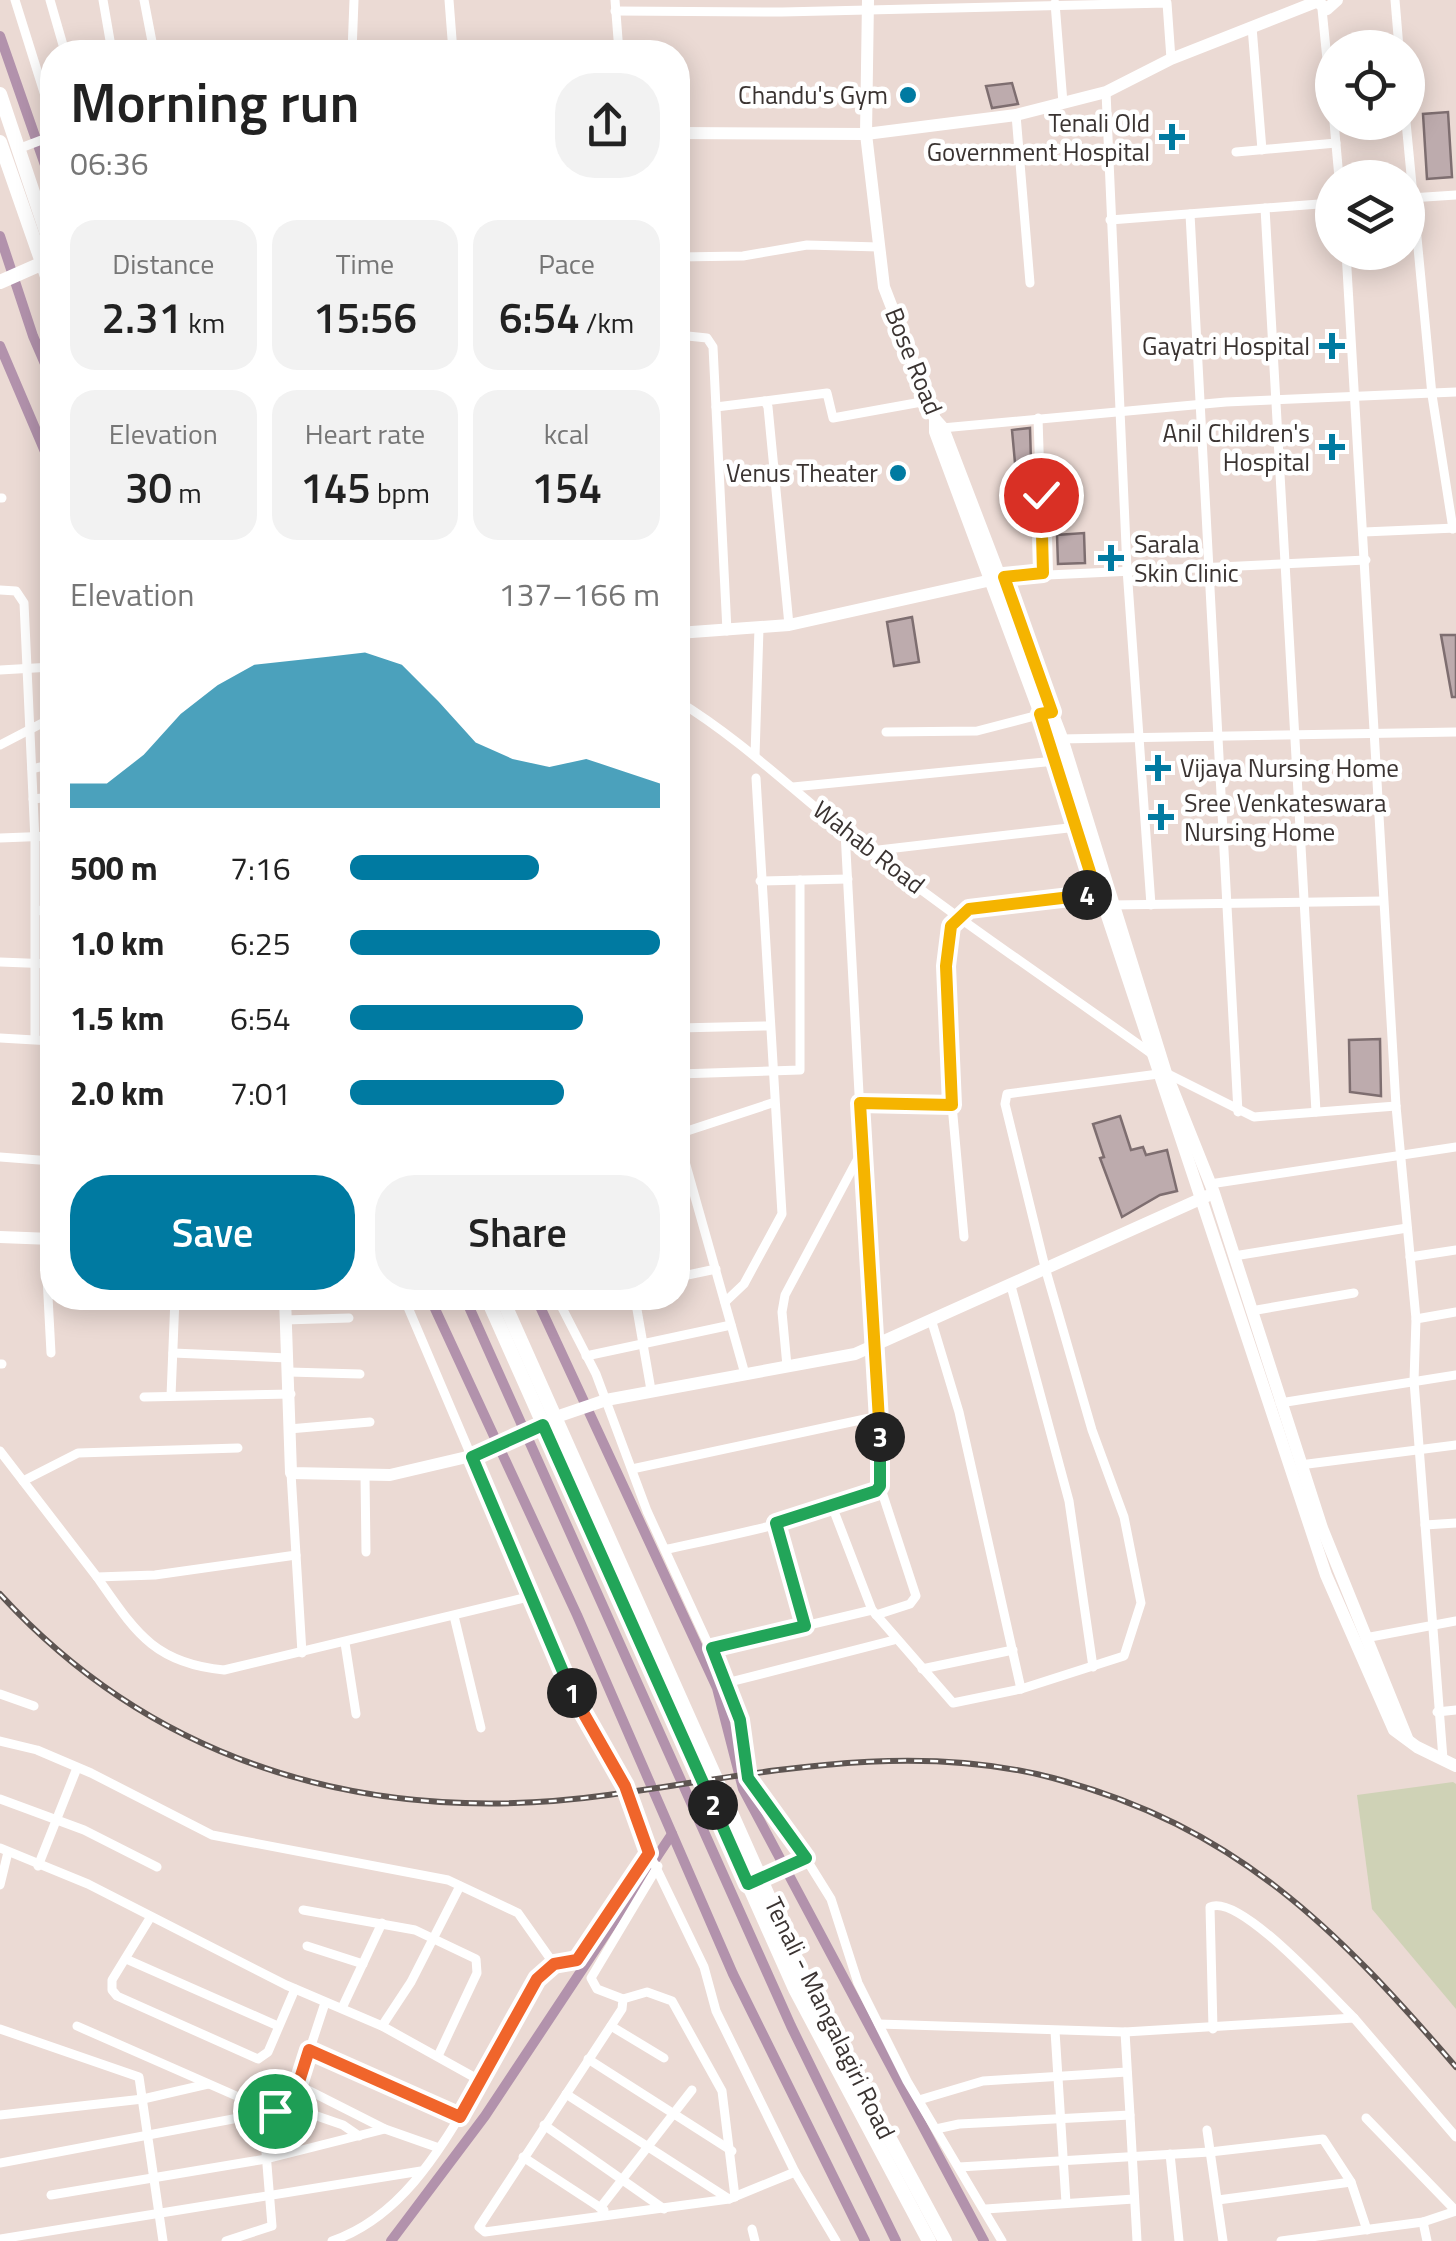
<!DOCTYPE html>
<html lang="en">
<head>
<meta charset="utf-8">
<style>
	body { margin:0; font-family:"Titillium Web",sans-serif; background:#f2f2f2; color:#222; height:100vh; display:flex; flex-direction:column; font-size:38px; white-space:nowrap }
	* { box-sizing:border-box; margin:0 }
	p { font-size:32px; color:#767676 }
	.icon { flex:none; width:55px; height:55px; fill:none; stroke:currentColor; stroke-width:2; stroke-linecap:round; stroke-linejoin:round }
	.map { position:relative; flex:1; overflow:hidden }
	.sheet { position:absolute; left:40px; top:40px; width:650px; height:1270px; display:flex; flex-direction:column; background:#fff; border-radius:40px; box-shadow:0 5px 25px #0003 }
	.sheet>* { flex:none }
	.buttons { position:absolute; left:1315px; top:30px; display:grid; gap:20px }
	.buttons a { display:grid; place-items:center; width:110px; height:110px; border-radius:50%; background:#fff; box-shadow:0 5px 25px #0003; font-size:50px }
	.pin { position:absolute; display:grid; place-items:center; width:85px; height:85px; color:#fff; margin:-42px; border:5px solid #fff; border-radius:50%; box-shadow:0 2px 10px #0007 }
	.km { position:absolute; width:50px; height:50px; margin:-25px; border-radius:50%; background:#222; color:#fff; font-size:28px; line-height:50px; text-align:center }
	.round { display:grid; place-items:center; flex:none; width:105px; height:105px; border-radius:40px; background:#f2f2f2 }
	.headline { display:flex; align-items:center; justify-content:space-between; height:170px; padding:0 30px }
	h1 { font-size:55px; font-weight:600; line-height:75px }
	.figures { display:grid; grid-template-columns:repeat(3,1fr); gap:15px; height:170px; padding:10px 30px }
	.figures div { display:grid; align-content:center; border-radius:25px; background:#f2f2f2; text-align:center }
	.figures b { font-size:42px; font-weight:600 }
	.figures small { font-size:28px; font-weight:400 }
	.figures p { font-size:28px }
	.chart { height:280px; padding:20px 30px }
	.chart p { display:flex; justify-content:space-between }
	.chart svg { width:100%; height:180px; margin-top:10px; fill:#007aa1; opacity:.7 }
	.cta { display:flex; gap:20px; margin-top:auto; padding:20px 30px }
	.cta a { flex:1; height:115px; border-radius:40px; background:#007aa1; color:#fff; font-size:40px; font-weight:600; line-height:115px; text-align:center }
	.cta a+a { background:#f2f2f2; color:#222 }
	ul { padding:0 30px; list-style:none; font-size:32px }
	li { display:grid; grid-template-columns:160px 120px 1fr; align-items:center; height:75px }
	li i { height:25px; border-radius:12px; background:#007aa1 }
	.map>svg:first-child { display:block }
	.green { fill:#cfd2b6 }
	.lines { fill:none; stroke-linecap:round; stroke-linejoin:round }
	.canal { stroke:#b292ac; stroke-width:10 }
	.building { fill:#bdabad; stroke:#7e6e70; stroke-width:2.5 }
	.street { stroke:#fff; stroke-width:9 }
	.secondary { stroke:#fff; stroke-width:12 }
	.primary { stroke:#fff; stroke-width:14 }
	.rail-casing { stroke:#5e5552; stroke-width:6 }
	.rail { stroke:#fff; stroke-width:2.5; stroke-dasharray:8; stroke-linecap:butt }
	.split-1-casing { stroke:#fff; stroke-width:20 }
	.split-2-casing { stroke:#fff; stroke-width:20 }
	.split-3-casing { stroke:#fff; stroke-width:20 }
	.split-4-casing { stroke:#fff; stroke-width:20 }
	.split-5-casing { stroke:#fff; stroke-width:20 }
	.split-1 { stroke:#f0652b; stroke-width:12 }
	.split-2 { stroke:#22a559; stroke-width:12 }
	.split-3 { stroke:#22a559; stroke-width:12 }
	.split-4 { stroke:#f5b400; stroke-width:12 }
	.split-5 { stroke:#f5b400; stroke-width:12 }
	.poi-dot { fill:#007aa1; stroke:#fff; stroke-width:4 }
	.labels { text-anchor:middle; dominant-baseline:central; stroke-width:9; stroke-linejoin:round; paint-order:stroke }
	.poi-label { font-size:25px; fill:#3a3331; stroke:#fff; text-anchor:end }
	.street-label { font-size:25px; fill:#3a3331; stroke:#fff }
</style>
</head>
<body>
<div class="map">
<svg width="1456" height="2241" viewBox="0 0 1456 2241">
	<rect width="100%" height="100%" fill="#ebdad4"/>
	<path class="green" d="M1453,1782L1456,1784V2009L1372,1909L1357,1795Z"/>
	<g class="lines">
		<g class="canal">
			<path d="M0,36L52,185"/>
			<path d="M0,236L33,336L52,380"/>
			<path d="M0,346L52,468"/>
			<path d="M430,1298L577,1615L733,1974L865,2241"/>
			<path d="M465,1298L791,2026L896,2241"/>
			<path d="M536,1298L717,1688L743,1789L984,2241"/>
			<path d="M391,2241L485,2116L672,1834"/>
		</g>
	</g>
	<g class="building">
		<path d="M1012,83L1018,104L992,108L986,86Z"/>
		<path d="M1448,112L1452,177L1427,179L1423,114Z"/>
		<path d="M1030,428L1031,462L1015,463L1012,430Z"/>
		<path d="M1084,533L1085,563L1058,564L1057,535Z"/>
		<path d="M912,617L919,662L894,666L887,622Z"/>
		<path d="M1441,635H1456V697H1452Z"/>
		<path d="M1380,1039L1381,1096L1350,1092L1349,1040Z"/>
		<path d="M1120,1116L1131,1150L1143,1147L1146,1155L1167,1150L1177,1191L1160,1195L1122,1217L1100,1158L1104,1157L1093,1124Z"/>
	</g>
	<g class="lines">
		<g class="street">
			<path d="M15,0L52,118"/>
			<path d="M50,0L65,52"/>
			<path d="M103,0L112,52"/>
			<path d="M144,0L154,52"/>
			<path d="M449,0L453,52"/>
			<path d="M615,0L619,52"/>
			<path d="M1395,0L1399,48"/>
			<path d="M1055,3L1063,103"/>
			<path d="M1322,9L1332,110"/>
			<path d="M615,11L782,12L1167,3L1171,59"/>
			<path d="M1252,27L1262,150"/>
			<path d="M352,52L354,0"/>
			<path d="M1106,92L1127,569L1151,905"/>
			<path d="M1016,115L1030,283"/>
			<path d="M1334,122L1339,178"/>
			<path d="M1406,122L1432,395L1453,529"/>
			<path d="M18,149L52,136"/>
			<path d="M1236,152L1336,143"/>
			<path d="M1410,198L1456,195"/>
			<path d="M1265,208L1316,1112"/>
			<path d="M1190,214L1238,1112"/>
			<path d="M1110,220L1332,203"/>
			<path d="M1346,252L1396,1106L1416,1319L1414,1381L1443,1759"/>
			<path d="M678,257L743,256L807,245L879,247"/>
			<path d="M678,335L707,338L713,347L727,631"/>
			<path d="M765,401L827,393L833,418L927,401"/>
			<path d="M716,407L765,401L768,407L789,625"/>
			<path d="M1038,418L1043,573"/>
			<path d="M942,428L1226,402L1456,392"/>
			<path d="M0,498H2"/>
			<path d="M1364,532L1456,528"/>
			<path d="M1004,577L1366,560"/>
			<path d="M0,590L16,591L24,603L35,841V1039"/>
			<path d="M0,670L52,667"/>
			<path d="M678,701C740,739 790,788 847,833C945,911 1050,981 1152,1054"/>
			<path d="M886,732L977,731L1046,713"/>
			<path d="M1059,739L1456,732"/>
			<path d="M0,745L52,718"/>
			<path d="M755,756L759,628"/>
			<path d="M32,769L52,764"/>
			<path d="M793,787L1055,761"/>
			<path d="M33,799L52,797"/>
			<path d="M0,838L52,836"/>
			<path d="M870,851L1077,827"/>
			<path d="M760,881L848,879"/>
			<path d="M1111,905L1383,901"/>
			<path d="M37,910L52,913"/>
			<path d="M0,962L52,964"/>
			<path d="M678,1028L767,1026"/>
			<path d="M0,1038L52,1041"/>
			<path d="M49,1040L45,1239L51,1353"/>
			<path d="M678,1074L800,1070V880"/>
			<path d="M860,1103L952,1105"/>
			<path d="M678,1134L772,1103"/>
			<path d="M678,1137L745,1374"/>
			<path d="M0,1157L52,1161"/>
			<path d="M1210,1184L1456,1147"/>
			<path d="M964,1237L952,1105L945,960L949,930L969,909L1102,893"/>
			<path d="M1234,1256L1407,1228"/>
			<path d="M1410,1257L1456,1250"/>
			<path d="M678,1277L716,1269"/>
			<path d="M1011,1286L1069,1501L1093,1667"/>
			<path d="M404,1298L575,1700L625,1786L649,1853L704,1967L716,2011L795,2172L836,2241"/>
			<path d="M557,1298L596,1374L647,1511L726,1683L740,1721L751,1783L785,1825L831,1899L858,1983L907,2081L1002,2241"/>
			<path d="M635,1298L651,1390"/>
			<path d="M725,1302L744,1284L782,1214L756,778"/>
			<path d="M1251,1311L1354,1293"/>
			<path d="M931,1319L959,1412L1021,1689"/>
			<path d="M1416,1319L1456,1312"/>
			<path d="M285,1320L349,1318"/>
			<path d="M173,1353L288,1358"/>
			<path d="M586,1356L731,1325"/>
			<path d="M0,1364H2"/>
			<path d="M787,1366L782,1312L785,1295L863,1149"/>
			<path d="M289,1372L360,1374"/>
			<path d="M171,1396L175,1298"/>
			<path d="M144,1397L291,1394"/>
			<path d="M1280,1403L1456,1375"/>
			<path d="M289,1429L370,1422"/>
			<path d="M0,1451L97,1577L155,1575L296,1555L291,1473"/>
			<path d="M1300,1465L1456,1445"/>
			<path d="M632,1469L879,1416"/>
			<path d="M365,1476L366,1552"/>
			<path d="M23,1481L78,1453L238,1448"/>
			<path d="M832,1506L872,1610L953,1703L1021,1689L1124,1656L1141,1603L1124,1517L1092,1430L1046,1271L1005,1104L1007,1094L1166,1073L1254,1117L1396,1106"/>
			<path d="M776,1523L805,1626"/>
			<path d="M1425,1525L1456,1523"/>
			<path d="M668,1549C708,1540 857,1511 880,1486L845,832"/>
			<path d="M296,1555L302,1653"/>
			<path d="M97,1577C135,1631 153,1663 224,1670L532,1596"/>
			<path d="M876,1615L910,1604L916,1596L880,1486"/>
			<path d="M454,1616L481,1728"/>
			<path d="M1365,1638L1456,1621"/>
			<path d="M345,1643L356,1714"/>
			<path d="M712,1648L872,1610"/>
			<path d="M922,1669L1013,1650"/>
			<path d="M726,1683L894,1640"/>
			<path d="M0,1694L34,1706"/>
			<path d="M1437,1712L1456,1710"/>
			<path d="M0,1741L37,1750L91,1773L212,1835L448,1880L518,1913L554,1964"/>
			<path d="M0,1799L84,1830L157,1867"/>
			<path d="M0,1848L88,1884L286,1985L382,2026L481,2081C443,2144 405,2216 332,2241"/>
			<path d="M38,1866L77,1768"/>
			<path d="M658,1866L591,1978L597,1989L623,1999L622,2009L479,2227L485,2232L729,2199L795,2172"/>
			<path d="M759,1879L806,1858"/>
			<path d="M0,1885L8,1852"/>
			<path d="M303,1910L415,1930L476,1959L477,1973L438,2056"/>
			<path d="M150,1918L112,1980V1990L117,1996L258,2059L268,2052L295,1989"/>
			<path d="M307,1946L363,1964"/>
			<path d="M126,1959L278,2026"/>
			<path d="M623,1999L647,1992L672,2001L722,2091L735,2197"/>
			<path d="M342,2008L382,1923"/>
			<path d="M879,2024L1125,2032L1354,2018L1456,2137"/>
			<path d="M77,2026L241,2098L263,2116L272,2226L226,2241"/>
			<path d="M382,2026L411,1982L460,1886"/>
			<path d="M611,2026L664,2058"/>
			<path d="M0,2029L139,2077L163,2241"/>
			<path d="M1213,2029L1210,1907C1239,1892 1331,1996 1354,2018"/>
			<path d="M1055,2031L1066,2203"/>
			<path d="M1125,2032L1130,2115"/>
			<path d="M309,2050L459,2117"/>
			<path d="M588,2059L732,2151"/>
			<path d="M481,2081L537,1979L554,1964L577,1960L649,1853"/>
			<path d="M298,2085L385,2129L439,2148"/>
			<path d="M566,2094L729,2199"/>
			<path d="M919,2100L983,2081L1127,2072"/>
			<path d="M285,2105L343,2125L359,2136"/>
			<path d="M0,2115L143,2099L208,2084"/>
			<path d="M1366,2118L1456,2211"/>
			<path d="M544,2125L664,2209"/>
			<path d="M936,2129L959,2124L1130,2115L1137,2241"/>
			<path d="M1207,2130L1223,2241"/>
			<path d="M1170,2154L1179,2241"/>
			<path d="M523,2157L604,2210"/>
			<path d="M0,2163L275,2111L298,2085L325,2003"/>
			<path d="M959,2167L1210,2152L1323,2139L1351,2182L1367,2230"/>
			<path d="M51,2195L266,2159L385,2129"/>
			<path d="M1218,2200L1351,2182"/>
			<path d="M600,2208L692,2090"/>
			<path d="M986,2209L1134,2199"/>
			<path d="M1423,2222L1427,2241"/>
			<path d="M752,2229L755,2241"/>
			<path d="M0,2239L421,2171"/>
			<path d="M1281,2241L1423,2222L1456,2211"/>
		</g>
		<g class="secondary">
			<path d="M868,0L866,134L884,287L935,419L943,428L1062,738L1166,1073L1214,1193L1322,1528L1407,1738"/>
			<path d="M1315,0L1327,9L1337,0"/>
			<path d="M678,133L866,134L1016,115L1106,92L1171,59L1316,2"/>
			<path d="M935,419V432L1040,714L1326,1575L1394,1730L1417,1747L1456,1766"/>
			<path d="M678,633L789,625L996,579"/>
			<path d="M0,1237L52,1239"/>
			<path d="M285,1298L291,1473L390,1475L484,1453L562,1415L606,1400L855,1354L1207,1196"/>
		</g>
		<g class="primary">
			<path d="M0,94L52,249"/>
			<path d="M0,142L52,291"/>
			<path d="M0,282L52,259"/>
			<path d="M487,1298L795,1989L929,2241"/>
			<path d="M502,1298L811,1992L945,2241"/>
		</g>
		<defs>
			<path id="rail" d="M0,1594C160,1769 377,1827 608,1795C755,1775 905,1739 1053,1778C1236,1826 1337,1929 1456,2067"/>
		</defs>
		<use href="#rail" class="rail-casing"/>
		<use href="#rail" class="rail"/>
	</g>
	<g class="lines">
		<defs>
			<path id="split-1" d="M275,2111L298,2085L309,2050L460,2117L537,1979L554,1964L577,1960L649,1853L625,1786L572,1693"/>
			<path id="split-2" d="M572,1693L472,1457L543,1425L713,1805"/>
			<path id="split-3" d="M713,1805L748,1884L806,1858L748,1778L740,1720L712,1648L805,1626L776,1523L876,1491L880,1486V1437"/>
			<path id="split-4" d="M880,1437L860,1103L952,1105L946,966L951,926L969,909L1087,895"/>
			<path id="split-5" d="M1041,495L1043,573L1004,577L1052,712L1040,714L1097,894L1087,895"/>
		</defs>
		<use href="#split-1" class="split-1-casing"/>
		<use href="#split-2" class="split-2-casing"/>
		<use href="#split-3" class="split-3-casing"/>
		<use href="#split-4" class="split-4-casing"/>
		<use href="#split-5" class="split-5-casing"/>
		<use href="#split-1" class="split-1"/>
		<use href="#split-2" class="split-2"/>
		<use href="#split-3" class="split-3"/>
		<use href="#split-4" class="split-4"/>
		<use href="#split-5" class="split-5"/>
	</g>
	<g class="poi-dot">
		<circle cx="908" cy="95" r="10"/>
		<path d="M1167 122h10v10h10v10h-10v10h-10v-10h-10v-10h10z"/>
		<path d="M1327 331h10v10h10v10h-10v10h-10v-10h-10v-10h10z"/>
		<path d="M1327 432h10v10h10v10h-10v10h-10v-10h-10v-10h10z"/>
		<circle cx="898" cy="473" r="10"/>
		<path d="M1106 543h10v10h10v10h-10v10h-10v-10h-10v-10h10z"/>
		<path d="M1153 753h10v10h10v10h-10v10h-10v-10h-10v-10h10z"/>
		<path d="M1156 802h10v10h10v10h-10v10h-10v-10h-10v-10h10z"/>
	</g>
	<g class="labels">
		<g class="poi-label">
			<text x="888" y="95">Chandu's Gym</text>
			<text x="1150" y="123">Tenali Old<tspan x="1150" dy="29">Government Hospital</tspan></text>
			<text x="1310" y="346">Gayatri Hospital</text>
			<text x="1310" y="433">Anil Children's<tspan x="1310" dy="29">Hospital</tspan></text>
			<text x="878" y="473">Venus Theater</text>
			<text x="1134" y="544" text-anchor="start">Sarala<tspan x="1134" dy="29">Skin Clinic</tspan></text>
			<text x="1180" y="768" text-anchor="start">Vijaya Nursing Home</text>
			<text x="1184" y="803" text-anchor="start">Sree Venkateswara<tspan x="1184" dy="29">Nursing Home</tspan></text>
		</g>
		<g class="street-label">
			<text transform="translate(914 361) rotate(68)">Bose Road</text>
			<text transform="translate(869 847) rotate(38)">Wahab Road</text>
			<text transform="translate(830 2018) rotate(64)">Tenali - Mangalagiri Road</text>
		</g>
	</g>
</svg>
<div class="buttons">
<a><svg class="icon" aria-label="locate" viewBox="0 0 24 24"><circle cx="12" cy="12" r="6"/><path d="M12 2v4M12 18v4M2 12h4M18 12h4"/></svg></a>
<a><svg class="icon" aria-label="layers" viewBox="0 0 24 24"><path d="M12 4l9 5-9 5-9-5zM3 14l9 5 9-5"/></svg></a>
</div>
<div class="pin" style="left:275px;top:2111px;background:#1e9e55"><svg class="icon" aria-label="arrive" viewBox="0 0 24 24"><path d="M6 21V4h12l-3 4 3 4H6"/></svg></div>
<div class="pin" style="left:1041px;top:495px;background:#d93025"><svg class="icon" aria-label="check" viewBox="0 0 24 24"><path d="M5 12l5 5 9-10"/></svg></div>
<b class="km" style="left:572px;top:1693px">1</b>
<b class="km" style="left:713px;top:1805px">2</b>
<b class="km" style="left:880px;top:1437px">3</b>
<b class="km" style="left:1087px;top:895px">4</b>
<section class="sheet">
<div class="headline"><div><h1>Morning run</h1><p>06:36</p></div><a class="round"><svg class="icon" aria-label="share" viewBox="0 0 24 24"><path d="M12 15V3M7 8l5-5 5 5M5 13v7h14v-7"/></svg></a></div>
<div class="figures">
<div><p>Distance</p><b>2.31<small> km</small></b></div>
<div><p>Time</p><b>15:56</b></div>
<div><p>Pace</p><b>6:54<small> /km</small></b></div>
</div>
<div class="figures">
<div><p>Elevation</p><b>30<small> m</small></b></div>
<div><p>Heart rate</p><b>145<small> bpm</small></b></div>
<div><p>kcal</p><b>154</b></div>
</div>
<div class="chart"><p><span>Elevation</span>137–166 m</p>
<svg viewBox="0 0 160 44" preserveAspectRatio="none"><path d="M0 44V38L10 38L20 31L30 21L40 14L50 9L60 8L70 7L80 6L90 9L100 18L110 28L120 32L130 34L140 32L150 35L160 38V44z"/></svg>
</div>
<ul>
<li><b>500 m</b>7:16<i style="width:61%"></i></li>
<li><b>1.0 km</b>6:25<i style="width:100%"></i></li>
<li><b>1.5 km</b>6:54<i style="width:75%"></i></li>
<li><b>2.0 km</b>7:01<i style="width:69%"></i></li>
</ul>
<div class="cta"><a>Save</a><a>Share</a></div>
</section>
</div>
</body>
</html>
